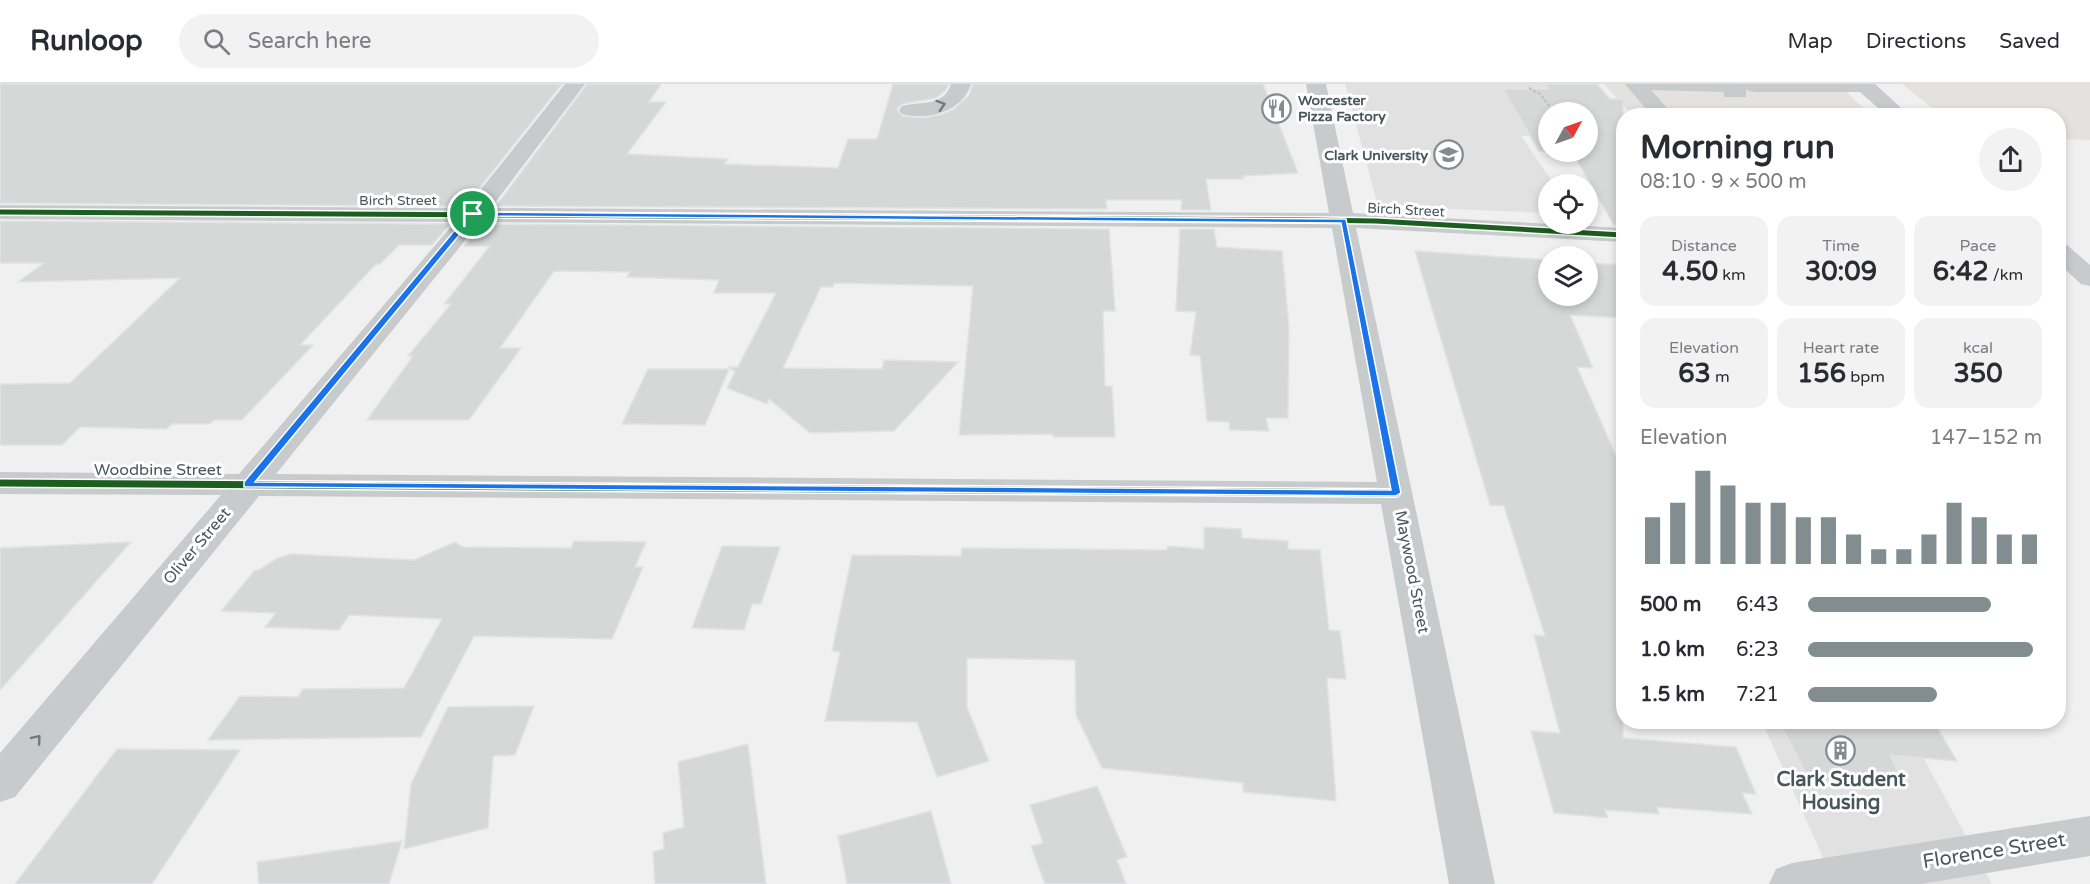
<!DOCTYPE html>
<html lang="en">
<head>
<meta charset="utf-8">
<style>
	body { margin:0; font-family:"Varela Round",sans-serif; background:#f2f2f3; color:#2b2b33; height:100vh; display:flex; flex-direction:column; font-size:22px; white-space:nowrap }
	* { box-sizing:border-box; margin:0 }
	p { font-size:20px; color:#7c7c81 }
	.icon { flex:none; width:33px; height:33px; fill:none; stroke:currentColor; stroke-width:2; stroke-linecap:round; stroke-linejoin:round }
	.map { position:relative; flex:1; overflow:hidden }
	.panel { position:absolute; left:1616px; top:24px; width:450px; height:621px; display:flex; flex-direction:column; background:#fff; border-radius:24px; box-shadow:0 3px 9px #0003 }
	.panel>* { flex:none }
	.needle { width:39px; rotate:50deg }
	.controls { position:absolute; left:1538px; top:18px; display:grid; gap:12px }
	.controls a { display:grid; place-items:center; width:60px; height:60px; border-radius:50%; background:#fff; box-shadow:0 3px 9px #0003; font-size:30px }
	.pin { position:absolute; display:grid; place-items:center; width:51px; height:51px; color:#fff; margin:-26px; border:3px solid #fff; border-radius:50%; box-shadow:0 2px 6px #0007 }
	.round { display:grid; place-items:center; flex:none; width:63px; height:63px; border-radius:32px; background:#f2f2f3 }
	.headline { display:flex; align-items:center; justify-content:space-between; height:102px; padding:0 24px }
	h1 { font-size:33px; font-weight:800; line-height:45px }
	.metrics { display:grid; grid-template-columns:repeat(3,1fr); gap:9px; height:102px; padding:6px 24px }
	.metrics div { display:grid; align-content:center; border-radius:15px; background:#f2f2f3; text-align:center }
	.metrics b { font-size:26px; font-weight:800 }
	.metrics small { font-size:16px; font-weight:400 }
	.metrics p { font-size:16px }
	.chart { height:168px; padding:12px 24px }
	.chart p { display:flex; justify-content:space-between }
	.chart svg { width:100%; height:108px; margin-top:6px; stroke:#828d90; stroke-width:6 }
	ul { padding:0 24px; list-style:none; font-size:20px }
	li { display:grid; grid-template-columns:96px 72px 1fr; align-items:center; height:45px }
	li i { height:15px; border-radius:8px; background:#828d90 }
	header { display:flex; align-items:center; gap:36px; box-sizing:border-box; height:84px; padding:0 30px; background:#fff; border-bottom:2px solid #e1e1e2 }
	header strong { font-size:28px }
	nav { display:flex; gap:33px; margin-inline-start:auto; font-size:21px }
	.search { width:420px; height:54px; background:#f2f2f3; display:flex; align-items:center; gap:15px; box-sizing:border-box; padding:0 21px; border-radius:33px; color:#7c7c81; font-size:22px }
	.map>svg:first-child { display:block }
	.commercial { fill:#e4e2de }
	.education { fill:#e2e1e2 }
	.building { fill:#d6d8d8; stroke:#e1e2e3; stroke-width:1.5; fill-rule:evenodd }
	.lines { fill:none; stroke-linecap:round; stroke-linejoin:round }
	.minor-tunnel { stroke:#c6cacb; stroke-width:22; stroke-dasharray:22 11; stroke-linecap:butt }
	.path { stroke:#b7c4bd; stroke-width:2; stroke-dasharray:3 2; stroke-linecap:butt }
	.minor { fill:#c7cbcc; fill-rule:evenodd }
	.cycleway-far1-casing { stroke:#fff; stroke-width:8 }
	.cycleway-casing { stroke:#fff; stroke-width:10 }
	.cycleway-far1 { stroke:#1b5e20; stroke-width:5 }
	.cycleway { stroke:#1b5e20; stroke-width:7 }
	.oneway { stroke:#6d7a7e }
	.route { fill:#1a73e8; stroke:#fff; stroke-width:1.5; fill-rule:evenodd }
	.labels { text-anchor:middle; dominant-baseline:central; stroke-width:6; stroke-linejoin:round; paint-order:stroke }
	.far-poi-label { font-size:14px; font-weight:bold; fill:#47575c; stroke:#fff; text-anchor:start }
	.far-street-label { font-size:14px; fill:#47575c; stroke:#fff }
	.street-label { font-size:16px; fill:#47575c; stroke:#fff }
	.near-poi-label { font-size:20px; font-weight:bold; fill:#47575c; stroke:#fff }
	.near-street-label { font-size:20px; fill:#47575c; stroke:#fff }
</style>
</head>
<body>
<header>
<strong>Runloop</strong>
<div class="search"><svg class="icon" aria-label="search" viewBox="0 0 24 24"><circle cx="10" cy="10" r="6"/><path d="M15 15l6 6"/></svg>Search here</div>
<nav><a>Map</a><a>Directions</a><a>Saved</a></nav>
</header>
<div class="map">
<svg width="2090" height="800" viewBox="0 0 2090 800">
	<rect width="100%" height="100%" fill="#f0f0f0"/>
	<g class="commercial">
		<path d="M1604,0H1838L1871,31H1632Z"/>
		<path d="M1902,0H2090V56L2058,55V32L1941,31Z"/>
	</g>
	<g class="education">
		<path d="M1345,0H1596L1625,31L1548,28V52H1521L1554,100H1548V129L1378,122Z"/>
		<path d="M1762,638H1904L1992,800H1835Z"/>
	</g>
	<g class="building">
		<path d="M0,0H562L465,122L0,119Z"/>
		<path d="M587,0H661L649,18H666L627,70L728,75L724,80L838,84L848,55H877L893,0H949L946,6L936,14L902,20L897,25L902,32L922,34L943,30L954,25L969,11L973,0H1263L1298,89L1243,92L1244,95H1206L1211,126H1181L1182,116H1106L1107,125L496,122Z"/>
		<path d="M1545,0H1597L1610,15H1623V142L1614,141L1572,68L1539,67L1503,5H1549ZM1548,28H1587V68H1548Z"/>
		<path d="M0,137L450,140L432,161H399L380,180H376L300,261H313L242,336H214L210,340H172L166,345L80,343L62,361H0V300L70,299L180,194L18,198L44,179H0Z"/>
		<path d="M481,140L1109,145L1115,227H1103L1105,302H1112L1115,353H1053V350L959,351L973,202L834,199L833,203H821L783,284L882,285L884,276L958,278L894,347L810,349L769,315L767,320L727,304L735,288L729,283H738L776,209H714L719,196L627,193L630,188L554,187L500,264H521L469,336H367L413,272H408L451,220H444L490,162H464Z"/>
		<path d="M1180,145H1214L1217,163L1282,167L1289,243L1288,334H1266L1269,347L1230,346L1229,338L1207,337L1200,272L1190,271L1196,228L1176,227Z"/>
		<path d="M1415,167L1548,176V212H1587V179L1623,181V234L1570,231L1593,284L1577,283L1623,388V654L1736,663L1756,710L1742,709L1752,730L1657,723L1659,730L1605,726L1608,734L1554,729L1531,647L1560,649L1534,551L1545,552L1504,422L1490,421Z"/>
		<path d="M648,285H729L705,341L622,340Z"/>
		<path d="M1204,443L1241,445L1242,454L1288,457V465L1320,466L1329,546L1340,547L1346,595L1327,594L1336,717L1243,708V699L1102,684L1076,631L1075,576L967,574V623L989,677L937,693L917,638L825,637L840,568L832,567L852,471L961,472L962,464L1167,466V462L1204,465Z"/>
		<path d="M574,457L646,458L635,483H643L612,555L474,552L421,653L208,656L240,612L298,613L303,605L404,604L442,535L349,531L339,546L265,543L276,529L221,527L255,486H259L276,475L291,470L414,476L455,458L463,463L571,464Z"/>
		<path d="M131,458L0,606V464Z"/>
		<path d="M722,462L780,463L761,520H752L744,546L692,544Z"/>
		<path d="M534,622L515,671L493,672L488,744L404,765L411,700L448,623Z"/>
		<path d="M1779,638H1934L1957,677L1890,671L1906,704L1809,695Z"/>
		<path d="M748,660L766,800H655L653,768L664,765L663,749L684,743L678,678Z"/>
		<path d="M117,665L240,666L152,800H15Z"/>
		<path d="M1097,702L1127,773L1117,776L1126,800H1045L1031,762L1043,759L1030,721Z"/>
		<path d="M931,727L951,800H847L838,752Z"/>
		<path d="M402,757L389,800H259L257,778Z"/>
	</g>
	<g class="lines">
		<path class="minor-tunnel" d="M1724,2H1754"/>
		<path class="path" d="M1529,4L1540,10L1554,28"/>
		<g class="minor">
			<path d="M565,0H585L491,124L1329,129L1306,0H1326L1353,129L1623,144V158L1356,144L1495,800H1449L1381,420L259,412L15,713L0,718V669L221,411L0,410V388L239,390L455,138L0,135V121L466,124ZM480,138L1332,144L1377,398L276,390Z"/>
			<path d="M951,0H971C963,28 927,37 902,30L899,26L902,22C920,17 944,23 951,0Z"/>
			<path d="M1625,0H1732L1734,2L1731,6L1724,8L1651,6L1674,32H1652Z"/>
			<path d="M1746,0H1875L1910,32H1887L1860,8H1754L1747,6L1744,2Z"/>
			<path d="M2058,158L2067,161L2090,181V202L2081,200L2058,179Z"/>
			<path d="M2090,732V772L1921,800H1769L1776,785L1792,779Z"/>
		</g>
		<defs>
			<path id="cycleway-far1" d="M0,128L1310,136L1376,137L1623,151"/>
			<path id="cycleway" d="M0,399L1396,409"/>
		</defs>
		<use href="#cycleway-far1" class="cycleway-far1-casing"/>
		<use href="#cycleway" class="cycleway-casing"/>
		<use href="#cycleway-far1" class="cycleway-far1"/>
		<use href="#cycleway" class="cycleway"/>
	</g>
	<defs><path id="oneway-chevron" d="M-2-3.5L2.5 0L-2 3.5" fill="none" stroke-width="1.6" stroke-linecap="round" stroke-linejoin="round" transform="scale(1.5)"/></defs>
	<g class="oneway">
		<use href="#oneway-chevron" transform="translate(941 21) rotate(-18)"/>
		<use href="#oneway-chevron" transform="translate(37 655) rotate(-50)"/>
	</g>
	<path class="route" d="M470,128L1346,135L1401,409L1396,412L244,403V398ZM475,132L1341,139L1391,406L255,398Z"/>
	<defs>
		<symbol id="restaurant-ring" viewBox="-11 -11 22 22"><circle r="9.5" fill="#fff" stroke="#828d90" stroke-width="1.5"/><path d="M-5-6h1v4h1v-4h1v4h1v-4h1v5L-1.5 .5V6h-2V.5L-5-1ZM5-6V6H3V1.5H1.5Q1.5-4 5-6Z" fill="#828d90"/></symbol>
		<symbol id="university-ring" viewBox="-11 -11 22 22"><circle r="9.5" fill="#fff" stroke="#828d90" stroke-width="1.5"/><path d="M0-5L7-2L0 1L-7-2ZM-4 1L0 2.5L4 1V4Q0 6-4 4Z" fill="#828d90"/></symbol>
		<symbol id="building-ring" viewBox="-11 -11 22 22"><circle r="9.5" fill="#fff" stroke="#828d90" stroke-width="1.5"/><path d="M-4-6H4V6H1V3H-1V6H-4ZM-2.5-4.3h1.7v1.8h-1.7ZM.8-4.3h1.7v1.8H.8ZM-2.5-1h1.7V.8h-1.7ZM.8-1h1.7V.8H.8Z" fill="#828d90"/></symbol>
	</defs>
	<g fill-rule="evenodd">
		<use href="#restaurant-ring" x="1260" y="8" width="33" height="33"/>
		<use href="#university-ring" x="1432" y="54" width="33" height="33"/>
		<use href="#building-ring" x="1824" y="650" width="33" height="33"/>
	</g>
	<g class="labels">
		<g class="far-poi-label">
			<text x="1298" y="16">Worcester<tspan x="1298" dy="16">Pizza Factory</tspan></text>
			<text x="1428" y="71" text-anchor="end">Clark University</text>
		</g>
		<g class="far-street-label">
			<text x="398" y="116">Birch Street</text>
			<text transform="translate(1406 126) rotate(3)">Birch Street</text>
		</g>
		<g class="street-label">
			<text x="158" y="386">Woodbine Street</text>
			<text transform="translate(197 462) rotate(-50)">Oliver Street</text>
			<text transform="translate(1412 488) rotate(79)">Maywood Street</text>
		</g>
		<g class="near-poi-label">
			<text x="1841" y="696">Clark Student<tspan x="1841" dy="23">Housing</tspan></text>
		</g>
		<g class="near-street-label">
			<text transform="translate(1994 767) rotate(-9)">Florence Street</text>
		</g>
	</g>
</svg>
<div class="controls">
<a><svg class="needle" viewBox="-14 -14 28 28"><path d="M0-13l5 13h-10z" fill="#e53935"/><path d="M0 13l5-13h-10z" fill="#7c7c81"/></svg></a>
<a><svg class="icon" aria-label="locate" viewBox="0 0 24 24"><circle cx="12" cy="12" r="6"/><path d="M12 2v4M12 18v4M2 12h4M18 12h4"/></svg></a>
<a><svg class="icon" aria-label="layers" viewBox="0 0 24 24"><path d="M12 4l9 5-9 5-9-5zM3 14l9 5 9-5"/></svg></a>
</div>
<div class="pin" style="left:473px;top:130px;background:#1e9e55"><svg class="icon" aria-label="arrive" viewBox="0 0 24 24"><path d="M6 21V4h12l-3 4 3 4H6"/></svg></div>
<section class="panel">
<div class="headline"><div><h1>Morning run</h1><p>08:10 · 9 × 500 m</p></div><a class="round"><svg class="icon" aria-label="share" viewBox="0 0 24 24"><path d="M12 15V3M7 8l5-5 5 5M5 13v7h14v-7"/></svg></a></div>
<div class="metrics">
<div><p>Distance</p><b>4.50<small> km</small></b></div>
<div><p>Time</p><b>30:09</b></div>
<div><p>Pace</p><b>6:42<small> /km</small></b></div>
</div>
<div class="metrics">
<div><p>Elevation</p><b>63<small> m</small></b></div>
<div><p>Heart rate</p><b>156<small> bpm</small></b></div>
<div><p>kcal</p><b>350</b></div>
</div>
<div class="chart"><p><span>Elevation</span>147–152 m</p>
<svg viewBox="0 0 160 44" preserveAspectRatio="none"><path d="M5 44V25M15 44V19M25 44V6M35 44V12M45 44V19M55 44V19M65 44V25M75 44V25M85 44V32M95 44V38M105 44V38M115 44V32M125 44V19M135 44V25M145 44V32M155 44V32"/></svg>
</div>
<ul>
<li><b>500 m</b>6:43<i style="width:78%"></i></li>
<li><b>1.0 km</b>6:23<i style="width:96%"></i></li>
<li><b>1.5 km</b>7:21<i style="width:55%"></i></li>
</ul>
</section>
</div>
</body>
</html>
